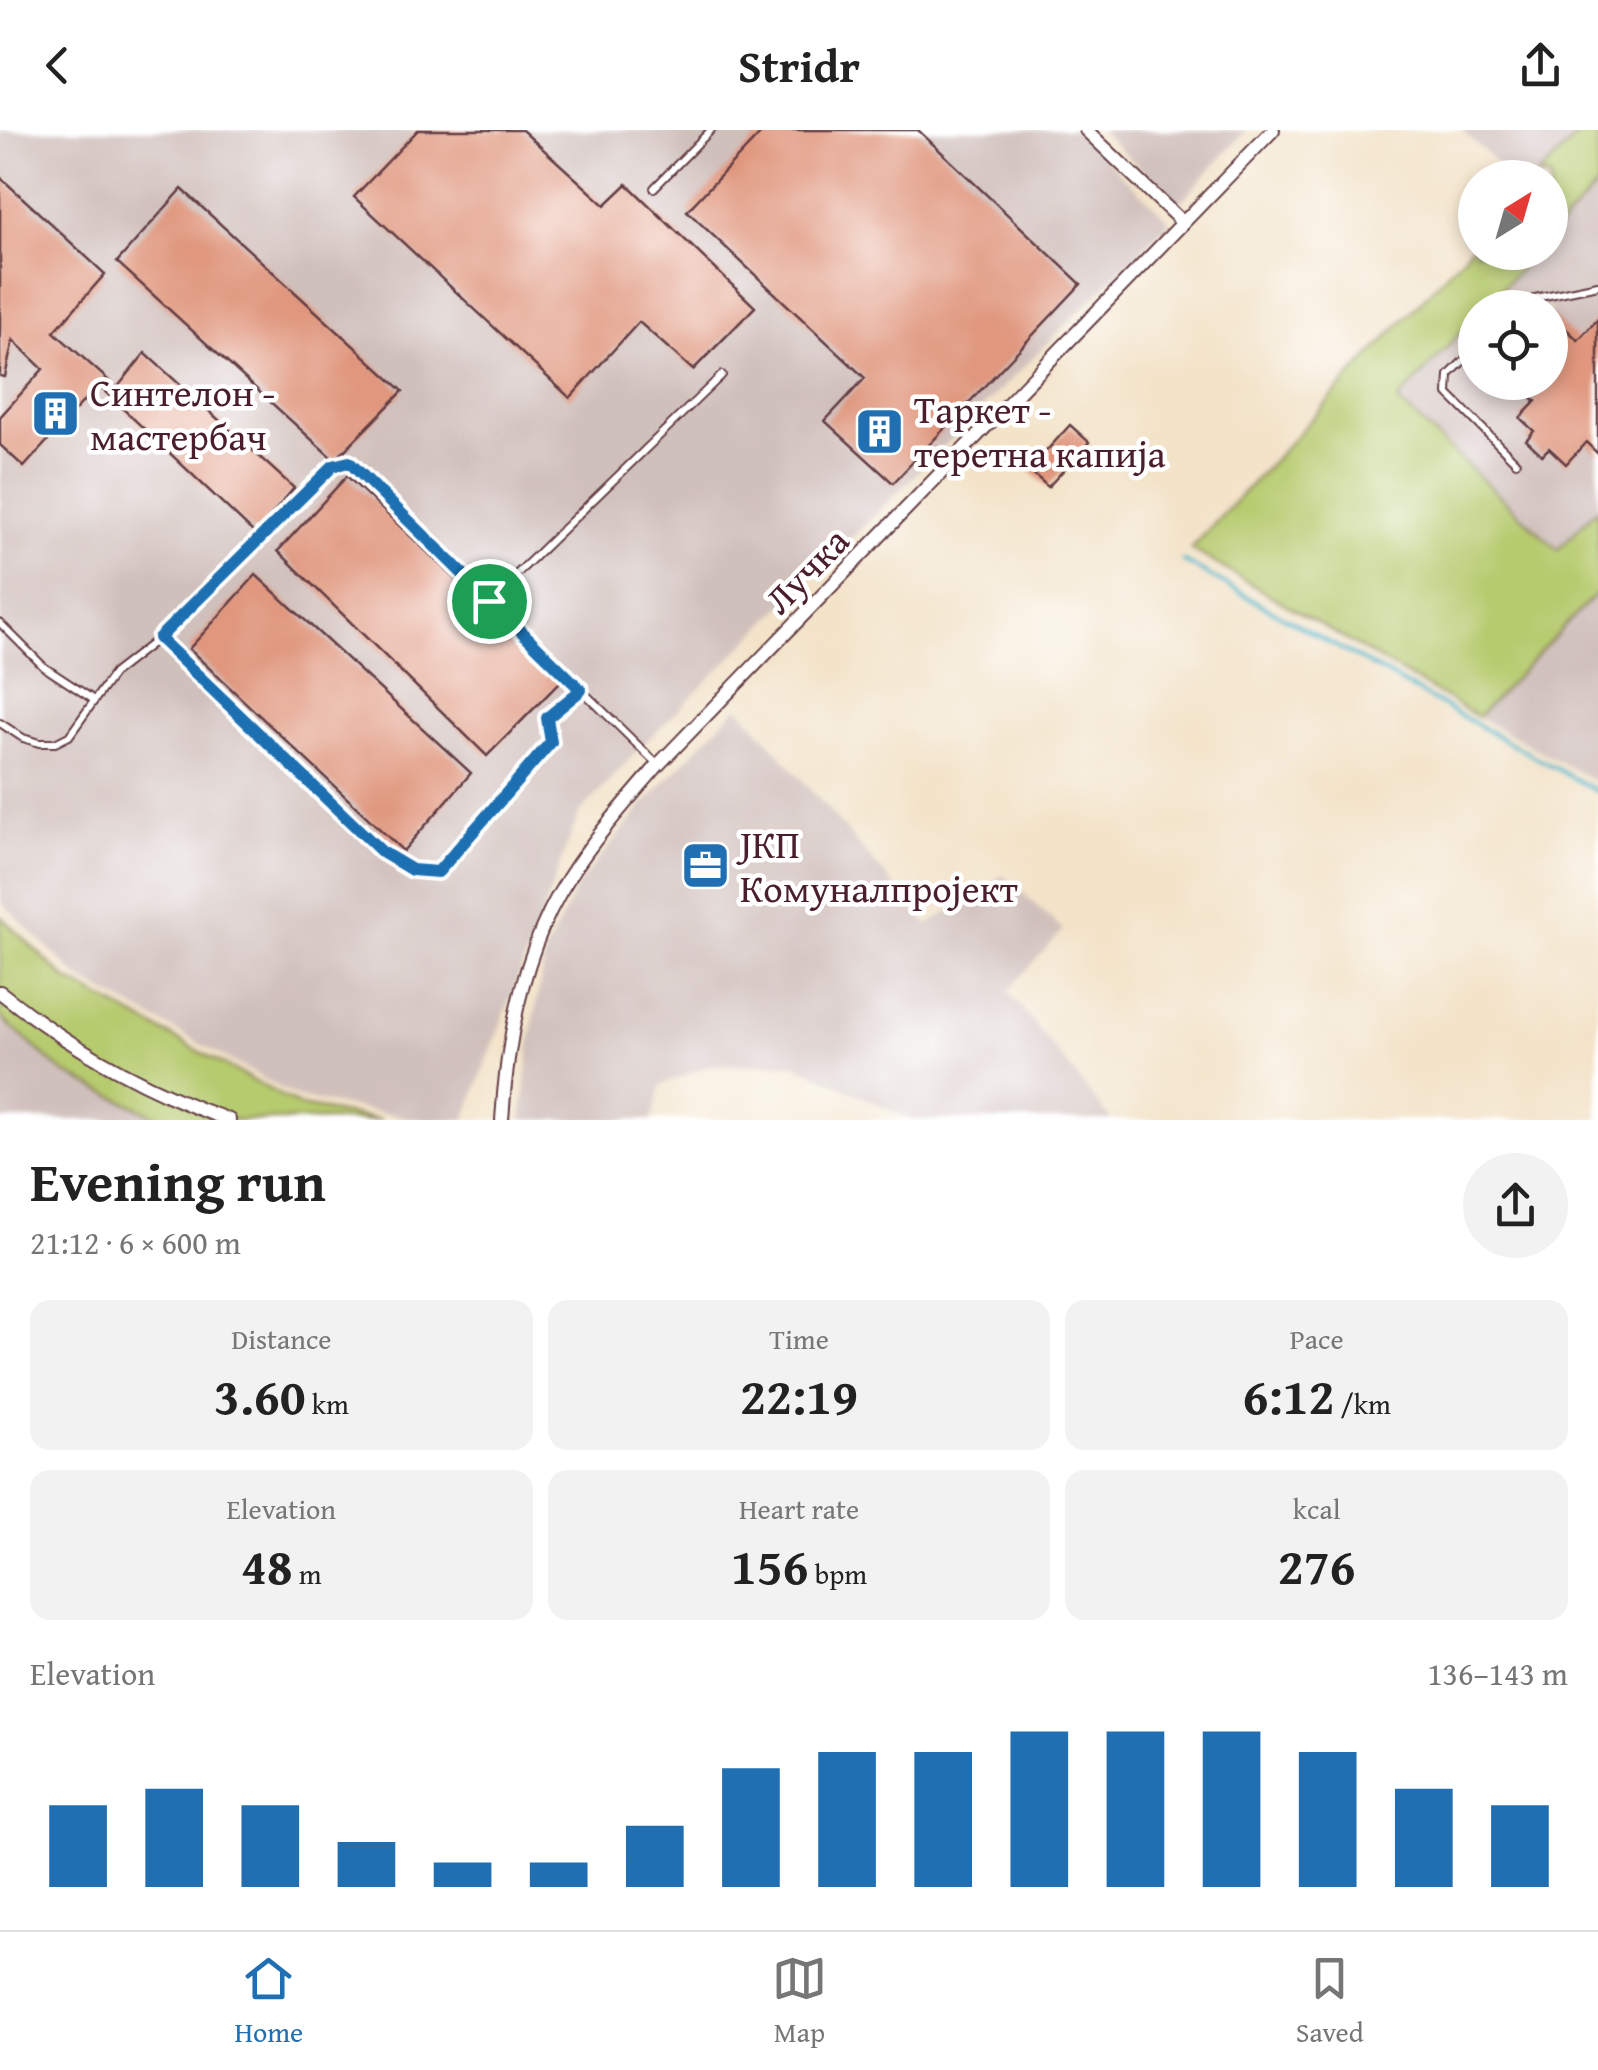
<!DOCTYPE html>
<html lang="en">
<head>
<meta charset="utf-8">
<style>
	body { margin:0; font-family:"Gentium Book Plus",serif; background:#f2f2f2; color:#222; height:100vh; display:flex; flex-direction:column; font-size:38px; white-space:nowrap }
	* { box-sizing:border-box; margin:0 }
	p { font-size:32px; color:#767676 }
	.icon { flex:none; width:55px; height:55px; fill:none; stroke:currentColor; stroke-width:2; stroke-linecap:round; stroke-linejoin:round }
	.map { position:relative; height:990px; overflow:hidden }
	.drawer { display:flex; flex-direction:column; background:#fff; flex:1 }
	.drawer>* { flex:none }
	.needle { width:65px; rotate:37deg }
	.buttons { position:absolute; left:1458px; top:30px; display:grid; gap:20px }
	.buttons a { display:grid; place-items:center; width:110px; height:110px; border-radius:50%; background:#fff; box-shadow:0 5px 15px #0003; font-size:50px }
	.pin { position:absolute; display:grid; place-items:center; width:85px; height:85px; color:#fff; margin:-42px; border:5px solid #fff; border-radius:50%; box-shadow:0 2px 10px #0007 }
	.round { display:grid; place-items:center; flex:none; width:105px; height:105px; border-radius:52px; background:#f2f2f2 }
	.headline { display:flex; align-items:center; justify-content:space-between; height:170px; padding:0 30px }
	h1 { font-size:55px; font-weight:600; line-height:75px }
	.stats { display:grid; grid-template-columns:repeat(3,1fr); gap:15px; height:170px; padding:10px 30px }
	.stats div { display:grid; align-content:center; border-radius:20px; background:#f2f2f2; text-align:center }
	.stats b { font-size:50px; font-weight:600 }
	.stats small { font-size:28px; font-weight:400 }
	.stats p { font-size:28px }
	.chart { height:280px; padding:20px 30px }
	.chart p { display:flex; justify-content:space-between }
	.chart svg { width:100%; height:180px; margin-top:10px; stroke:#1f6fb2; stroke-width:6 }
	header { display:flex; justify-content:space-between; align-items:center; height:130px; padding:0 30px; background:#fff; font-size:45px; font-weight:600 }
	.menu { display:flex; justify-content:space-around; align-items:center; height:140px; border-top:2px solid #e0e0e0; background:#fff; font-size:28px; color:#767676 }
	.menu a { display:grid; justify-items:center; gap:5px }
	.menu .on { color:#1f6fb2 }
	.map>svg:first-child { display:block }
	.industrial { fill:#d0c0bc }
	.green { fill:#b6ca6e; stroke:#80744c; stroke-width:2.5 }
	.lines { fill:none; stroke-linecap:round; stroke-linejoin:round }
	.stream { stroke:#49b3c7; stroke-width:4 }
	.building { fill:#e0977e }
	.service-casing { stroke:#633c43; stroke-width:10 }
	.minor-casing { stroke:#633c43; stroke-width:16 }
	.service { stroke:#fff; stroke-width:6 }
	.minor { stroke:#fff; stroke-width:12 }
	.route-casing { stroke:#fff; stroke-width:20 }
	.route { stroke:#1f6fb2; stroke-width:12 }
	.labels { text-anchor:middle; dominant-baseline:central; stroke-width:9; stroke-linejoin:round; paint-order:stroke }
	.poi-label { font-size:38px; fill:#4a1f2b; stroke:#fff; text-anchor:start }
	.street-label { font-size:38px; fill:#4a1f2b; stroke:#fff }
</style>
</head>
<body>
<header><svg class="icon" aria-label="back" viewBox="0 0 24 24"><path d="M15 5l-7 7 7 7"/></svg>Stridr<svg class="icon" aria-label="share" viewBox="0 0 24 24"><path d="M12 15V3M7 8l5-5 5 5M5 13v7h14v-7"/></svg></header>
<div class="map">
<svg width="1598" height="990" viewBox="0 0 1598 990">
	<rect width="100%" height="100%" fill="#fff"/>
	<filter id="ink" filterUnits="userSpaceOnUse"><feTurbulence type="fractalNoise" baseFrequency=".01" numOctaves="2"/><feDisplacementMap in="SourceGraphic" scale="20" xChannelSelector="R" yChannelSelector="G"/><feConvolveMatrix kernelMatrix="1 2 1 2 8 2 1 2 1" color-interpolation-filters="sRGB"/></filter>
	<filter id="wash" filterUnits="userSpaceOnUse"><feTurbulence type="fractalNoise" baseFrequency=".0048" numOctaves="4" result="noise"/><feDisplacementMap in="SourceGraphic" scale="40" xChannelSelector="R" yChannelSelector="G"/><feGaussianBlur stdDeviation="2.25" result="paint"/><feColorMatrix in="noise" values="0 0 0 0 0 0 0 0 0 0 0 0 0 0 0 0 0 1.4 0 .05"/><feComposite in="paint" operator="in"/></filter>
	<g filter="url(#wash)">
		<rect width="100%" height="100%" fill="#f3e3c9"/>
		<g class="industrial">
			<path d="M0,0H1075L1170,91L638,620L579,684L465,990H424L299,968L79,848L0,771Z"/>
			<path d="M1100,0H1246L1178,75Z"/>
			<path d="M1461,0H1583L1537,48L1512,47Z"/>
			<path d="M1598,55V378L1558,420L1397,270L1475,187V252H1550V178L1484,177L1535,123L1550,122V107Z"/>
			<path d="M1598,461V653L1478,587Z"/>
			<path d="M738,576L928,795L1003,745L1063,800L1008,861L1111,990H911L795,934L710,935L661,955L652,990H522L531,905L546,820L578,754L648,670Z"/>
			<path d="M0,887L64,943L164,990H0Z"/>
		</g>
		<g class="green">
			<path d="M1583,0H1598V55L1550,107V48L1537,47Z"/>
			<path d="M1475,113V122L1535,123L1484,177L1475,178V187L1398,271L1558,420L1598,378V461L1478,587L1191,419Z"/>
			<path d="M0,786L66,849L300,976L381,990H164L64,943L0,887Z"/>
		</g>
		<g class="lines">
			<path class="stream" d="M1183,431L1598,662"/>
		</g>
		<g id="blocks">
			<g class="building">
				<path d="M418,0H522L605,75L627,54L755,177L693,240L639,192L570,268L354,67Z"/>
				<path d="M764,0H918L1081,154L893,353L825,291L865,248L687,81Z"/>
				<path d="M0,47L105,144L54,202L117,258L145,223L294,358L255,404L98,255L24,337L0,315V287L43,239L13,210L5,247L0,246Z"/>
				<path d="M182,59L403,261L337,328L333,329L117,132Z"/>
				<path d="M1550,184L1578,210L1598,189V324L1586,312L1566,334L1549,318L1542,325L1526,310L1534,301L1520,288L1536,271L1529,265L1540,252H1550Z"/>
				<path d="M1070,295L1089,312L1048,357L1029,340Z"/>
				<path d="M347,346L562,550L487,626L278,421Z"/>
				<path d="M256,445L471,643L403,721L189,519Z"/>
			</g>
		</g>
	</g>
	<g filter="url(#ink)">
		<use href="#blocks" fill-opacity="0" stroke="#633c43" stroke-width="2.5"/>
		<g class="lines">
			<defs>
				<g id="service">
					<path d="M654,58L711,0"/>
					<path d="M1519,178L1535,168L1598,155"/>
					<path d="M1475,219L1449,245L1448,264L1516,332"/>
					<path d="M489,471L722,245"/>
					<path d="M0,493L44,537L94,570"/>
					<path d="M159,508L382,721L411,739L438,742L551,612L547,588L581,561"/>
					<path d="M0,593L23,608L39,613H55L69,606L114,543L159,508L333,336L349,332L657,634"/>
				</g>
				<g id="minor">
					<path d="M1086,0L1183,93"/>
					<path d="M0,862C69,917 145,960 229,990"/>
					<path d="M502,990C507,908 523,819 568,749C594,708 626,672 658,635L1273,0"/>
				</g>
			</defs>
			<use href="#service" class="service-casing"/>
			<use href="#minor" class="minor-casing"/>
			<use href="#service" class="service"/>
			<use href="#minor" class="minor"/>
		</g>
	</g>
	<g class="lines" filter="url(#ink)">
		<defs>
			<path id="route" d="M349,332L581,560L547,588L551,612L438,742L412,740L382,722L159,508L333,336Z"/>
		</defs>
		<use href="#route" class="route-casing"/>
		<use href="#route" class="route"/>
	</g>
	<defs>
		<symbol id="building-square" viewBox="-11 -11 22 22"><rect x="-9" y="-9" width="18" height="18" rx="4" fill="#1f6fb2" stroke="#fff"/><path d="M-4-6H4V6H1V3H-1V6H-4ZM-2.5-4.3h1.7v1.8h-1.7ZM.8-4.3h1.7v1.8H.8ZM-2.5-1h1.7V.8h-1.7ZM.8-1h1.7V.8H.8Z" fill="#fff"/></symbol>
		<symbol id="office-square" viewBox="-11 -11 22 22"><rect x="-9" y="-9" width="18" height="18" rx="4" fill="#1f6fb2" stroke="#fff"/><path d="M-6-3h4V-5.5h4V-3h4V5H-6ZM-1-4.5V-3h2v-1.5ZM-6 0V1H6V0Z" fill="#fff"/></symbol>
	</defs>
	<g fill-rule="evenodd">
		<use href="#building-square" x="28" y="256" width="55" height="55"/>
		<use href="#building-square" x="852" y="274" width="55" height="55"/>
		<use href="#office-square" x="678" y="708" width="55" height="55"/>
	</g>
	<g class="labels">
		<g class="poi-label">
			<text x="90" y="262">Синтелон -<tspan x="90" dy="44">мастербач</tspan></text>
			<text x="914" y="279">Таркет -<tspan x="914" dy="44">теретна капија</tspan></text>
			<text x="740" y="714">ЈКП<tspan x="740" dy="44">Комуналпројект</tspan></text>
		</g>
		<g class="street-label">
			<text transform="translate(806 440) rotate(-46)">Лучка</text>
		</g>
	</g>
</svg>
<div class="buttons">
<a><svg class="needle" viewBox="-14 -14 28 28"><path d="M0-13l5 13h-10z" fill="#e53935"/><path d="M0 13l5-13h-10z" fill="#767676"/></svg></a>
<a><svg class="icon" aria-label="locate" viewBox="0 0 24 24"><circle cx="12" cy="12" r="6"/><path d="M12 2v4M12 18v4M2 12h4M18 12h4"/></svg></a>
</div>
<div class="pin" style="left:489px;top:471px;background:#1e9e55"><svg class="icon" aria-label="arrive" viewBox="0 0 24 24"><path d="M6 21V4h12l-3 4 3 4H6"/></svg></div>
</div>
<section class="drawer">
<div class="headline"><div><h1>Evening run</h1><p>21:12 · 6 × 600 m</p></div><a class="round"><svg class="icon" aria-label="share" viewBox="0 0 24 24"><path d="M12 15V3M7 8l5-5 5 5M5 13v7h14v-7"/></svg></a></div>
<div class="stats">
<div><p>Distance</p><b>3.60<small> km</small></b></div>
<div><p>Time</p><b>22:19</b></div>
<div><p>Pace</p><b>6:12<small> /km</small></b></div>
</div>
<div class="stats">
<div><p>Elevation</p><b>48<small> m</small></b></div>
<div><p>Heart rate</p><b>156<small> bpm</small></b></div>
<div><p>kcal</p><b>276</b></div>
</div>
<div class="chart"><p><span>Elevation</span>136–143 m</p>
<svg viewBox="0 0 160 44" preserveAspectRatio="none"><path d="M5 44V24M15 44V20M25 44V24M35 44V33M45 44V38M55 44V38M65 44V29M75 44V15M85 44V11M95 44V11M105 44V6M115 44V6M125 44V6M135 44V11M145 44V20M155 44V24"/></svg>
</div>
</section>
<nav class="menu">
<a class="on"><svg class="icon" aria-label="home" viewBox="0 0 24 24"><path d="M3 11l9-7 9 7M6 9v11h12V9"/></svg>Home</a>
<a><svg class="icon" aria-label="map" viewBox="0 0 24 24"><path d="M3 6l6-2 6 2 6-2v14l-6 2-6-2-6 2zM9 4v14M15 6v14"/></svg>Map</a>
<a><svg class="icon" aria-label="saved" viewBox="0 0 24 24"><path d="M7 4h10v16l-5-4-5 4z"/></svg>Saved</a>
</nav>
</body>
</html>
